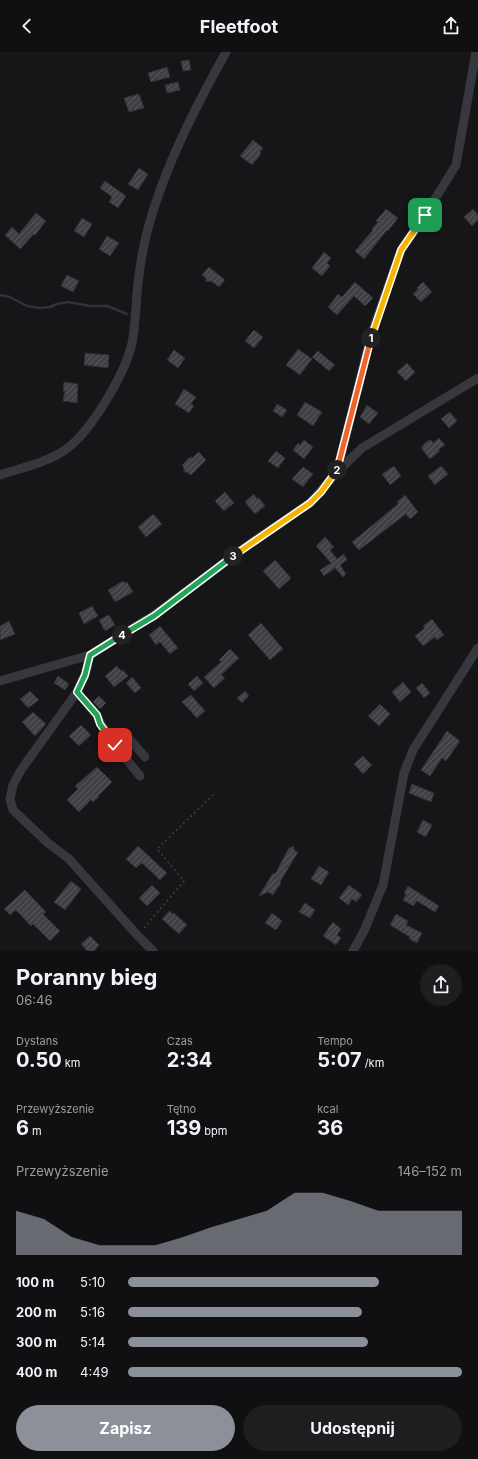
<!DOCTYPE html>
<html lang="pl">
<head>
<meta charset="utf-8">
<style>
	body { margin:0; font-family:Inter,sans-serif; background:#1e1e20; color:#f1f3f6; height:100vh; display:flex; flex-direction:column; font-size:15px; white-space:nowrap }
	* { box-sizing:border-box; margin:0 }
	p { font-size:13px; color:#9c9d9f }
	.icon { flex:none; width:22px; height:22px; fill:none; stroke:currentColor; stroke-width:2; stroke-linecap:round; stroke-linejoin:round }
	.map { position:relative; height:899px; overflow:hidden }
	.panel { display:flex; flex-direction:column; background:#101012; flex:1 }
	.panel>* { flex:none }
	.pin { position:absolute; display:grid; place-items:center; width:34px; height:34px; color:#fff; margin:-17px; border-radius:8px; box-shadow:0 2px 6px #0006 }
	.km { position:absolute; width:20px; height:20px; margin:-10px; border-radius:50%; background:#222; color:#fff; font-size:11px; line-height:20px; text-align:center }
	.round { display:grid; place-items:center; flex:none; width:42px; height:42px; border-radius:21px; background:#1e1e20 }
	.headline { display:flex; align-items:center; justify-content:space-between; height:68px; padding:0 16px }
	h1 { font-size:22px; font-weight:700; line-height:30px }
	.stats { display:grid; grid-template-columns:repeat(3,1fr); gap:6px; height:68px; padding:4px 16px }
	.stats div { display:grid; align-content:center }
	.stats b { font-size:20px; font-weight:700 }
	.stats small { font-size:11px; font-weight:400 }
	.stats p { font-size:11px }
	.chart { height:112px; padding:8px 16px }
	.chart p { display:flex; justify-content:space-between }
	.chart svg { width:100%; height:72px; margin-top:4px; fill:#8c9099; opacity:.7 }
	.primary-button { display:flex; gap:8px; margin-top:auto; padding:8px 16px }
	.primary-button a { flex:1; height:46px; border-radius:24px; background:#8c9099; color:#fff; font-size:16px; font-weight:700; line-height:46px; text-align:center }
	.primary-button a+a { background:#1e1e20; color:#f1f3f6 }
	ul { padding:0 16px; list-style:none; font-size:13px }
	li { display:grid; grid-template-columns:64px 48px 1fr; align-items:center; height:30px }
	li i { height:10px; border-radius:5px; background:#8c9099 }
	header { display:flex; justify-content:space-between; align-items:center; height:52px; padding:0 16px; background:#101012; font-size:18px; font-weight:700 }
	.map>svg:first-child { display:block }
	.lines { fill:none; stroke-linecap:round; stroke-linejoin:round }
	.stream { stroke:#2c353c; stroke-width:2.5 }
	.building { fill:url(#building-hatch); stroke:#303034 }
	.path { stroke:#3d3f44; stroke-width:1.5; stroke-dasharray:2 3; stroke-linecap:butt }
	.minor { stroke:#37383d; stroke-width:9 }
	.split-1-casing { stroke:#fff; stroke-width:8 }
	.split-2-casing { stroke:#fff; stroke-width:8 }
	.split-3-casing { stroke:#fff; stroke-width:8 }
	.split-4-casing { stroke:#fff; stroke-width:8 }
	.split-5-casing { stroke:#fff; stroke-width:8 }
	.split-1 { stroke:#f5b400; stroke-width:5 }
	.split-2 { stroke:#f0652b; stroke-width:5 }
	.split-3 { stroke:#f5b400; stroke-width:5 }
	.split-4 { stroke:#22a559; stroke-width:5 }
	.split-5 { stroke:#22a559; stroke-width:5 }
</style>
</head>
<body>
<header><svg class="icon" aria-label="back" viewBox="0 0 24 24"><path d="M15 5l-7 7 7 7"/></svg>Fleetfoot<svg class="icon" aria-label="share" viewBox="0 0 24 24"><path d="M12 15V3M7 8l5-5 5 5M5 13v7h14v-7"/></svg></header>
<div class="map">
<svg width="478" height="899" viewBox="0 0 478 899">
	<defs>
		<pattern id="building-hatch" width="6" height="6" patternUnits="userSpaceOnUse"><rect width="6" height="6" fill="#404145"/><path d="M-1 1l2-2M0 6l6-6M5 7l2-2" fill="none" stroke="#595a5e"/></pattern>
	</defs>
	<rect width="100%" height="100%" fill="#161618"/>
	<g class="lines">
		<path class="stream" d="M0,243L10,245L27,254L39,256L50,255L57,252L68,250L90,254H107L127,262"/>
	</g>
	<g class="building">
		<path d="M189,8L191,18L183,19L181,9Z"/>
		<path d="M167,15L170,25L151,30L148,21Z"/>
		<path d="M178,30L180,38L167,41L165,33Z"/>
		<path d="M139,42L144,56L129,60L124,46Z"/>
		<path d="M253,88L263,96L260,100L261,102L252,113L240,104Z"/>
		<path d="M139,116L148,122L138,138L128,132Z"/>
		<path d="M105,129L126,144L118,156L109,150L112,145L100,136Z"/>
		<path d="M386,157L398,166L388,179L387,178L364,207L355,199L373,178L372,177L378,170L376,169Z"/>
		<path d="M473,157L478,163V168L472,174L464,165Z"/>
		<path d="M36,161L46,169L35,183L34,182L20,197L5,183L12,175L19,182Z"/>
		<path d="M82,166L92,172L84,185L74,179Z"/>
		<path d="M107,184L119,191L110,204L99,197Z"/>
		<path d="M324,200L331,206L327,211L330,214L322,224L312,216Z"/>
		<path d="M209,215L225,228L219,235L211,229L206,230V226L202,223Z"/>
		<path d="M67,223L79,229L73,240L61,234Z"/>
		<path d="M355,230L373,246L365,254L354,244L337,263L328,255L338,242L342,245Z"/>
		<path d="M423,230L432,240L421,250L413,242L418,237L417,236Z"/>
		<path d="M254,278L263,285L254,296L245,289Z"/>
		<path d="M298,297L312,307L300,323L286,313Z"/>
		<path d="M174,298L185,306L178,316L167,308Z"/>
		<path d="M318,299L335,313L329,319L312,305Z"/>
		<path d="M85,301L109,303L108,316L84,313Z"/>
		<path d="M407,311L415,320L406,329L397,320Z"/>
		<path d="M64,330L78,332L77,351L63,349L65,339H63Z"/>
		<path d="M184,337L196,345L191,352L194,354L189,361L175,352Z"/>
		<path d="M305,350L322,360L313,374L297,363Z"/>
		<path d="M277,352L287,358L282,365L273,359Z"/>
		<path d="M367,353L378,361L369,372L360,365Z"/>
		<path d="M450,360L457,369L449,376L441,367Z"/>
		<path d="M439,386L445,393L438,398L440,399L430,407L421,396L426,390L431,388L433,391Z"/>
		<path d="M304,388L313,395L304,407L293,398L298,391L300,393Z"/>
		<path d="M276,399L285,406L278,416L268,409Z"/>
		<path d="M199,400L206,408L191,423L187,420H184V416L182,413L190,405L192,406Z"/>
		<path d="M394,414L401,424L390,433L382,422Z"/>
		<path d="M441,414L448,422L435,433L428,424Z"/>
		<path d="M303,415L313,422L303,435L292,427Z"/>
		<path d="M225,440L234,451L224,459L215,449Z"/>
		<path d="M254,442L257,447L259,446L265,454L255,462L245,450Z"/>
		<path d="M405,443L418,460L410,467L406,462L359,498L352,490L398,452L397,450Z"/>
		<path d="M153,462L162,472L146,485L138,475Z"/>
		<path d="M325,485L334,495L330,498L337,507L344,502L347,508L340,513L346,522L343,525L335,516L324,524L320,518L331,511L316,494Z"/>
		<path d="M275,508L291,526L279,537L263,519Z"/>
		<path d="M123,529L125,531L127,530L133,540L115,550L108,538Z"/>
		<path d="M92,554L98,564L84,572L79,561Z"/>
		<path d="M109,563L115,573L105,579L99,568Z"/>
		<path d="M432,567L444,583L437,588L435,585L423,594L415,584L425,576L423,574Z"/>
		<path d="M9,569L15,582L0,588V574Z"/>
		<path d="M261,571L283,597L270,608L248,583Z"/>
		<path d="M160,574L178,596L170,602L160,590L156,593L149,583Z"/>
		<path d="M230,597L239,606L221,623L225,626L214,636L204,625L221,610L219,608Z"/>
		<path d="M117,614L121,619L123,618L128,624L114,635L105,624Z"/>
		<path d="M58,624L69,632L65,638L54,631Z"/>
		<path d="M197,624L203,631L194,639L188,632Z"/>
		<path d="M132,625L141,636L135,641L126,631Z"/>
		<path d="M403,630L411,640L400,650L392,640Z"/>
		<path d="M422,631L430,641L424,646L416,636Z"/>
		<path d="M30,639L39,648L28,656L20,647Z"/>
		<path d="M245,639L249,644L242,651L237,646Z"/>
		<path d="M191,643L205,659L197,666L182,650Z"/>
		<path d="M99,644L106,651L100,657L93,650Z"/>
		<path d="M380,652L390,662L379,674L368,664Z"/>
		<path d="M33,660L46,672L35,684L22,670Z"/>
		<path d="M81,673L91,683L79,694L69,684Z"/>
		<path d="M447,679L460,689L446,709L442,706L430,724L421,718Z"/>
		<path d="M363,704L372,713L363,722L354,712Z"/>
		<path d="M97,715L112,730L98,744L99,745L93,750L91,748L79,760L67,748L78,737L75,734Z"/>
		<path d="M412,732L434,741L431,750L409,741Z"/>
		<path d="M423,768L432,773L426,785L417,780Z"/>
		<path d="M138,794L167,821L160,828L142,811L136,816L126,807Z"/>
		<path d="M294,794V798L298,800L280,830L281,831L273,843L268,840L259,844L273,821L275,822L289,796Z"/>
		<path d="M319,814L329,820L321,833L311,827Z"/>
		<path d="M71,829L81,837L65,858L54,850Z"/>
		<path d="M152,833L160,841L147,854L139,846Z"/>
		<path d="M349,833L362,843L356,850L352,847L348,853L339,846Z"/>
		<path d="M408,834L439,854L435,860L417,849L413,854L403,848L406,842L404,841Z"/>
		<path d="M25,838L46,860L43,862L60,879L50,889L33,872L31,874L16,858L10,863L4,857Z"/>
		<path d="M305,851L315,858L310,866L299,860Z"/>
		<path d="M169,859L173,862L174,861L187,873L179,882L162,867Z"/>
		<path d="M272,861L282,869L276,878L265,871Z"/>
		<path d="M396,862L408,869L406,873L422,881L417,891L409,887L410,885L390,873Z"/>
		<path d="M333,870L341,877L337,883L341,886L336,893L323,884Z"/>
		<path d="M90,884L99,893L94,899H87L81,892Z"/>
	</g>
	<g class="lines">
		<path class="path" d="M144,876L184,829L157,797L214,742"/>
		<g class="minor">
			<path d="M337,420L371,283L401,198L425,163L456,113L476,0"/>
			<path d="M0,423C21,416 46,411 65,398C91,380 128,318 133,286C136,266 136,244 139,223C141,207 144,192 148,176C165,114 195,56 226,0"/>
			<path d="M90,603L85,623L77,640L21,718L13,733L10,747L13,758L48,791L69,807L138,884L153,899"/>
			<path d="M0,629L90,603L154,563L251,491L310,451L336,421L362,396L478,326"/>
			<path d="M77,640L97,663L101,672L115,693L140,724"/>
			<path d="M129,687L145,705"/>
			<path d="M353,899L364,879L383,833L404,721L413,698L478,596"/>
		</g>
	</g>
	<g class="lines">
		<defs>
			<path id="split-1" d="M371,286L401,198L425,163"/>
			<path id="split-2" d="M337,418L371,286"/>
			<path id="split-3" d="M233,504L310,451L321,440L337,418"/>
			<path id="split-4" d="M122,583L154,564L233,504"/>
			<path id="split-5" d="M115,693L100,672L97,663L77,640L85,623L90,603L122,583"/>
		</defs>
		<use href="#split-1" class="split-1-casing"/>
		<use href="#split-2" class="split-2-casing"/>
		<use href="#split-3" class="split-3-casing"/>
		<use href="#split-4" class="split-4-casing"/>
		<use href="#split-5" class="split-5-casing"/>
		<use href="#split-1" class="split-1"/>
		<use href="#split-2" class="split-2"/>
		<use href="#split-3" class="split-3"/>
		<use href="#split-4" class="split-4"/>
		<use href="#split-5" class="split-5"/>
	</g>
</svg>
<div class="pin" style="left:425px;top:163px;background:#1e9e55"><svg class="icon" aria-label="arrive" viewBox="0 0 24 24"><path d="M6 21V4h12l-3 4 3 4H6"/></svg></div>
<div class="pin" style="left:115px;top:693px;background:#d93025"><svg class="icon" aria-label="check" viewBox="0 0 24 24"><path d="M5 12l5 5 9-10"/></svg></div>
<b class="km" style="left:371px;top:286px">1</b>
<b class="km" style="left:337px;top:418px">2</b>
<b class="km" style="left:233px;top:504px">3</b>
<b class="km" style="left:122px;top:583px">4</b>
</div>
<section class="panel">
<div class="headline"><div><h1>Poranny bieg</h1><p>06:46</p></div><a class="round"><svg class="icon" aria-label="share" viewBox="0 0 24 24"><path d="M12 15V3M7 8l5-5 5 5M5 13v7h14v-7"/></svg></a></div>
<div class="stats">
<div><p>Dystans</p><b>0.50<small> km</small></b></div>
<div><p>Czas</p><b>2:34</b></div>
<div><p>Tempo</p><b>5:07<small> /km</small></b></div>
</div>
<div class="stats">
<div><p>Przewyższenie</p><b>6<small> m</small></b></div>
<div><p>Tętno</p><b>139<small> bpm</small></b></div>
<div><p>kcal</p><b>36</b></div>
</div>
<div class="chart"><p><span>Przewyższenie</span>146–152 m</p>
<svg viewBox="0 0 160 44" preserveAspectRatio="none"><path d="M0 44V17L10 22L20 33L30 38L40 38L50 38L60 33L70 27L80 22L90 17L100 6L110 6L120 11L130 17L140 17L150 17L160 17V44z"/></svg>
</div>
<ul>
<li><b>100 m</b>5:10<i style="width:75%"></i></li>
<li><b>200 m</b>5:16<i style="width:70%"></i></li>
<li><b>300 m</b>5:14<i style="width:72%"></i></li>
<li><b>400 m</b>4:49<i style="width:100%"></i></li>
</ul>
<div class="primary-button"><a>Zapisz</a><a>Udostępnij</a></div>
</section>
</body>
</html>
